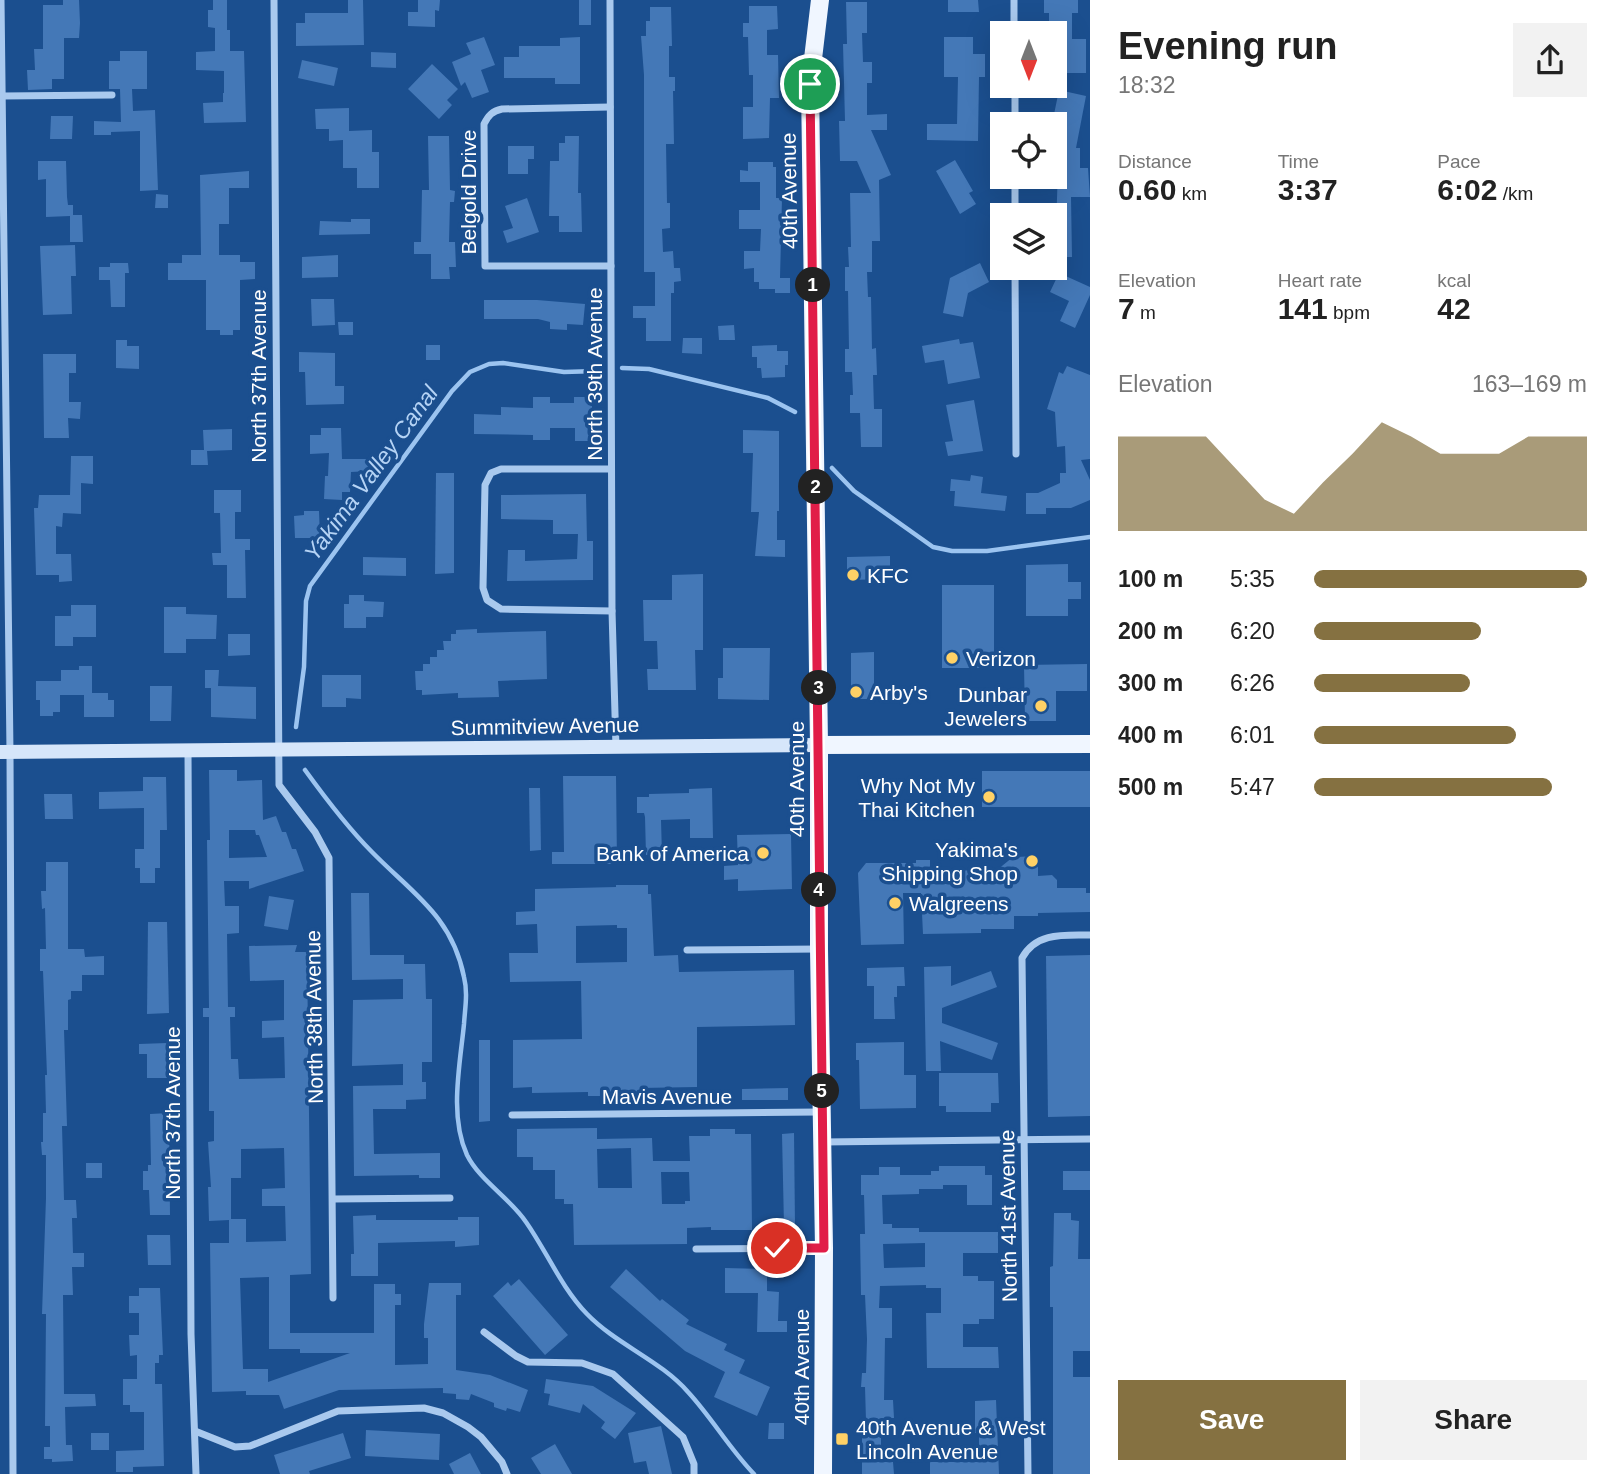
<!DOCTYPE html>
<html lang="en">
<head>
<meta charset="utf-8">
<style>
	body { margin:0; font-family:Arial,sans-serif; background:#f2f2f2; color:#222; height:100vh; display:flex; flex-direction:column; font-size:26px; white-space:nowrap }
	* { box-sizing:border-box; margin:0 }
	p { font-size:23px; color:#767676 }
	.icon { flex:none; width:38px; height:38px; fill:none; stroke:currentColor; stroke-width:2; stroke-linecap:round; stroke-linejoin:round }
	.map { position:relative; flex:1; overflow:hidden }
	.side { display:flex; flex-direction:column; background:#fff; width:525px }
	.side>* { flex:none }
	.needle { width:46px; rotate:180deg }
	.buttons { position:absolute; left:990px; top:21px; display:grid; gap:14px }
	.buttons a { display:grid; place-items:center; width:77px; height:77px; border-radius:0px; background:#fff; box-shadow:0 7px 28px #0002; font-size:35px }
	.pin { position:absolute; display:grid; place-items:center; width:60px; height:60px; color:#fff; margin:-30px; border:4px solid #fff; border-radius:50%; box-shadow:0 2px 7px #0007 }
	.km { position:absolute; width:35px; height:35px; margin:-18px; border-radius:50%; background:#222; color:#fff; font-size:19px; line-height:35px; text-align:center }
	.round { display:grid; place-items:center; flex:none; width:74px; height:74px; border-radius:0px; background:#f2f2f2 }
	.head { display:flex; align-items:center; justify-content:space-between; height:119px; padding:0 28px }
	h1 { font-size:38px; font-weight:600; line-height:52px }
	.figures { display:grid; grid-template-columns:repeat(3,1fr); gap:10px; height:119px; padding:7px 28px }
	.figures div { display:grid; align-content:center }
	.figures b { font-size:30px; font-weight:600 }
	.figures small { font-size:19px; font-weight:400 }
	.figures p { font-size:19px }
	.chart { height:196px; padding:14px 28px }
	.chart p { display:flex; justify-content:space-between }
	.chart svg { width:100%; height:126px; margin-top:7px; fill:#857141; opacity:.7 }
	.cta { display:flex; gap:14px; margin-top:auto; padding:14px 28px }
	.cta a { flex:1; height:80px; border-radius:0px; background:#857141; color:#fff; font-size:28px; font-weight:600; line-height:80px; text-align:center }
	.cta a+a { background:#f2f2f2; color:#222 }
	ul { padding:0 28px; list-style:none; font-size:23px }
	li { display:grid; grid-template-columns:112px 84px 1fr; align-items:center; height:52px }
	li i { height:18px; border-radius:9px; background:#857141 }
	main { display:flex; flex:1; min-height:0 }
	.map>svg:first-child { display:block }
	.lines { fill:none; stroke-linecap:round; stroke-linejoin:round }
	.stream { stroke:#9cc4f0; stroke-width:4.5 }
	.building { fill:#4478b7; fill-rule:evenodd }
	.minor { stroke:#a9c9ee; stroke-width:7 }
	.secondary { stroke:#d6e6fa; stroke-width:14 }
	.primary { stroke:#f0f6ff; stroke-width:18 }
	.route-casing { stroke:#fff; stroke-width:14 }
	.route { stroke:#e11d48; stroke-width:9 }
	.poi-dot { fill:#ffd166; stroke:#1b4f8f; stroke-width:2.5 }
	.labels { text-anchor:middle; dominant-baseline:central; stroke-width:7; stroke-linejoin:round; paint-order:stroke }
	.street-label { font-size:21px; fill:#fff; stroke:#1b4f8f }
	.poi-label { font-size:21px; fill:#fff; stroke:#1b4f8f; text-anchor:start }
	.water-label { font-size:23px; font-style:italic; fill:#b5d3f5; stroke:#1b4f8f }
</style>
</head>
<body>
<main>
<div class="map">
<svg width="1090" height="1474" viewBox="0 0 1090 1474">
	<rect width="100%" height="100%" fill="#1b4f8f"/>
	<g class="lines">
		<g class="stream">
			<path d="M622,368L649,369L768,398L795,412"/>
			<path d="M832,468L854,491L933,547L952,551H987L1090,537"/>
			<path d="M296,727L304,667L306,601L310,586L452,391L470,372L489,364L503,363L564,372L597,371"/>
			<path d="M305,770C326,799 347,827 372,852C412,893 452,916 464,977C468,993 465,1008 464,1024C460,1065 449,1116 467,1155C480,1181 510,1198 526,1222C547,1252 561,1287 587,1314C617,1345 660,1360 688,1392C712,1418 729,1448 754,1474"/>
		</g>
	</g>
	<g class="building">
		<path d="M63,0H79L80,23L79,38H64V79H52V89L28,90L27,70H35L34,49H43V5H63Z"/>
		<path d="M213,0H227V30H230V51H244L246,122L204,123L203,103L223,102V93H224V71L196,70V52L215,51V28L208,27V10H213Z"/>
		<path d="M348,0H363L364,45L296,46V23H305V13H348Z"/>
		<path d="M418,0H440L439,11L435,10V27L408,26V12H418Z"/>
		<rect x="579" y="0" width="12" height="25"/>
		<path d="M948,0H978L979,12H948Z"/>
		<path d="M1044,0H1078V13H1072V39H1086V73H1055V33H1049V13H1044Z"/>
		<path d="M846,2H867V33H862L863,62H872V83H867V115L887,114V130H871L891,175L879,180L880,241H872V272H867L868,297H871L872,349L876,348L877,375H873L874,409H882V447H861L860,413H850V395H853L852,372H845V349H849L848,291H845V267H849L848,247H851L850,193H871L857,161H840L839,121H845L843,44H847Z"/>
		<path d="M749,6H777L778,29L767,30V55H778L779,98H770L769,138L743,139V107H753V75H749L748,37H743V23H749Z"/>
		<path d="M650,7H671L672,46H669V77H675V91H673L674,144H666L667,203H670V228L662,229L663,252L673,251L674,268H680L681,281L674,282V293H671V341H646V318H633V306H655V272H644V75L641,36H646V21H650Z"/>
		<path d="M484,37L495,65L481,70L489,92L472,98L465,82L461,86L452,62L471,54L466,43Z"/>
		<path d="M580,37V84H555V78H504V57H519V46H560V38Z"/>
		<path d="M944,37H973V54H985V77H979L978,141L927,140V124H957L958,77H944Z"/>
		<path d="M120,51H147V89H132L133,111L155,110L158,190L140,191V131L111,132V135H94V121L121,122L120,89H109V61H120Z"/>
		<path d="M371,52L396,53V68L371,67Z"/>
		<path d="M302,60L338,68L334,86L298,78Z"/>
		<path d="M432,64L458,89L447,100L452,105L439,119L408,89Z"/>
		<path d="M1059,90L1086,96L1076,148H1080V168H1088L1090,197H1071L1072,257H1055L1058,169H1055V124H1052Z"/>
		<path d="M349,108V131L372,130V152H379V188H357V168H343V140L329,141V129H316L315,109Z"/>
		<path d="M51,116H73L72,139H50Z"/>
		<path d="M428,136H449L450,190L455,191L454,202H450L449,242H455L456,267H449L450,279H431V254H414V242H421L422,190H429Z"/>
		<path d="M565,136H579L578,193H581L582,232H559V216H549L550,161H559V143H565Z"/>
		<path d="M508,146H534V159H528V174H508Z"/>
		<path d="M955,160L973,191L969,193L976,204L960,214L936,171Z"/>
		<path d="M38,161H66L67,197L68,205H73V215H82L83,242H70V216L46,217V179L38,180Z"/>
		<path d="M748,162H773V167H776V198H782L780,278H790V293H775V289H759V282H754V268L744,269V251H760L761,229H739V210H760V182H740V170L748,171Z"/>
		<path d="M249,171V188H229V224H219V255H240V262H255V279L240,280V330H233V335H220V330H206V280H168V263H182V255H201L200,175Z"/>
		<path d="M156,194L168,195V208H155Z"/>
		<path d="M527,198L539,232L507,243L503,231L513,228L505,206Z"/>
		<path d="M351,219H370V234L319,235L320,221L351,222Z"/>
		<path d="M75,245L76,276H71L72,314L43,315L40,246Z"/>
		<path d="M338,255V277L302,278V257Z"/>
		<path d="M110,263H128L129,273H125V307H111L110,280H99V267H110Z"/>
		<path d="M980,263L989,282L968,293L963,317L943,313L950,278Z"/>
		<path d="M1059,273L1090,287V295L1075,328L1060,321L1069,301L1050,292Z"/>
		<path d="M311,299H334L335,325L312,326Z"/>
		<path d="M484,300H537L585,304L583,325L567,324V330L550,329V322L538,319H484Z"/>
		<path d="M338,322H353V335H339Z"/>
		<path d="M734,325L735,340H719L718,326Z"/>
		<path d="M683,338H702V354L682,353Z"/>
		<path d="M959,339L960,344L973,342L980,378L948,384L944,360L925,363L922,346Z"/>
		<path d="M116,340H127V346H139V369L116,368Z"/>
		<rect x="426" y="345" width="14" height="15"/>
		<path d="M777,345V351H788V365H785V377L762,378L761,368H757V357H752V346Z"/>
		<path d="M299,352L335,353V386H344V404L306,405L305,372H299Z"/>
		<path d="M43,354H76V373H69V402H81L80,419L68,418L69,438H44Z"/>
		<path d="M1067,366L1090,375V459L1081,460L1090,480V500L1071,508H1046V514H1026V493H1038L1060,483V473H1066L1065,446L1057,447L1055,412L1047,409L1059,372L1063,374Z"/>
		<path d="M533,397H550V403H574V397H592V441H575V428H550V440H533V435L474,434V414L501,415V407L533,408Z"/>
		<path d="M974,400L983,451L948,456L945,442L953,441L946,405Z"/>
		<path d="M321,428H341L342,459H370V471L351,472L350,492H342V500L324,499L325,476H328L329,453L310,454V435H321Z"/>
		<path d="M232,429V450L207,451L208,465H191V450H204L203,430Z"/>
		<path d="M743,430L779,431V511H777V540H785V557L755,556L759,512H751L753,453H743Z"/>
		<path d="M71,456H93V484L81,483V514L63,513L62,527L56,526V554H71L72,581L59,582V575H36L34,508H38L39,495H70Z"/>
		<path d="M436,473H454V573L435,574Z"/>
		<path d="M971,475L983,477L981,493L1007,496L1005,511L954,506L955,491H950L951,479L970,481Z"/>
		<path d="M214,490H241V512H235V539H250V550H245L246,598H227V565H213L212,553H221L220,513H214Z"/>
		<path d="M586,494L587,541H593V580L507,581L508,550H525V561L577,559L578,534H553V520L501,519V495Z"/>
		<path d="M304,511H319L320,538H295L294,516L304,515Z"/>
		<path d="M890,556V579L847,580V557Z"/>
		<path d="M363,557L406,558V576L363,575Z"/>
		<path d="M1068,564V582H1081V599H1068V616H1026V565Z"/>
		<path d="M703,574V650H695L696,690H648L647,669H658L657,641H644L643,600H672V575Z"/>
		<rect x="942" y="585" width="52" height="83"/>
		<path d="M349,595H364V601L384,602L383,617H366V628H344V604H349Z"/>
		<path d="M71,605H96V637H73V646H55V616H71Z"/>
		<path d="M164,607H186V614L217,615L216,639H186V653H164Z"/>
		<path d="M477,629V633L546,631L547,679L498,681L499,697L458,698V693L422,695V690H416L415,671H423V664H430V657H437V650H444L443,641H451V634H456V630Z"/>
		<path d="M228,634H250V655L228,656Z"/>
		<path d="M723,648H770L769,700L718,699V678H723Z"/>
		<path d="M874,652V699H851V653Z"/>
		<path d="M1087,664V691H1056V721H1025L1024,665Z"/>
		<path d="M79,666H92V693H108V700H114V717H84V695H60V712H53V716H40V700H36V681H61V670H79Z"/>
		<path d="M205,670H219L218,686L256,687V719L211,717V688H205Z"/>
		<path d="M322,675H361V699L346,698V707H322Z"/>
		<path d="M150,686H172L171,721H150Z"/>
		<path d="M209,770H237V781L262,780L263,820L276,816L282,832H286L292,849H296L304,871L249,889V881H224L225,906H239V933L227,934L228,1007H235V1017H230L231,1059H238L239,1079L285,1078L284,1037L262,1038V1021L284,1020V980L250,981L249,946L297,945L295,952H307L311,1274L290,1275V1333H374V1284H395V1294H401V1305H395V1365L428,1364V1338H424V1324L429,1283H461V1295H456V1370L490,1375L528,1390L520,1412L507,1408L506,1411L494,1407V1403L471,1394L469,1400L456,1399V1394L443,1393V1388L339,1390L284,1409L279,1395H246V1391L212,1392L210,1243H229V1220L209,1221L208,1187H211L208,1142L214,1141V1111H209V1017H203V1008H209L207,840H210ZM229,830H255L256,835H259L267,857L229,858ZM284,1148L285,1188L262,1189V1206H285L286,1241L246,1242V1219H231V1178H241V1149ZM269,1277V1349H300V1353H350L268,1382V1369H243L240,1278Z"/>
		<rect x="982" y="771" width="108" height="36"/>
		<path d="M563,776H616L617,864H552V852H564Z"/>
		<path d="M143,777H166L167,830H160V868H155V883H140V868H135V849H144V808L99,809V792L143,791Z"/>
		<path d="M529,788H540L541,850L530,851Z"/>
		<path d="M712,788L713,838H690V819L661,820L662,855H646L645,817L644,813H637V797H649V794L689,793V789Z"/>
		<path d="M44,794H72L73,819H45Z"/>
		<path d="M791,834L792,889L738,891V879L724,880V866L738,865L737,835Z"/>
		<path d="M1038,856V876L1052,875L1057,880V888H1086V893H1090V912L1038,913V916H1014V929H981V933L923,934L921,893H903L904,944L861,945L858,873L866,863H916V860H930V871L997,870L1013,857Z"/>
		<path d="M46,862H68V949H84L85,957L104,956V975H82V991H71V999L68,1000V1030H64L67,1126H62L64,1200H76L77,1218H72L73,1253H84V1267H72L73,1295H63L64,1394H95L96,1406L65,1407L66,1445H72L73,1461L52,1462V1459H44V1447H50V1426H45L46,1314H42L46,1198V1155H42L41,1142H43V1113H46L45,1075H47L43,971H40V949H46L45,908L42,909L41,891H46Z"/>
		<path d="M616,885H648V894H651L654,956L678,955L679,972L794,970L795,1025L697,1027V1087L640,1088V1096H588V1092L532,1093V1087L513,1088V1040L582,1039L581,981L510,982L509,953H538L537,924L516,925V912L535,911V889L616,887ZM617,925V928H627V962L576,963V926Z"/>
		<path d="M351,893H369L370,955H404V964H425L426,999H432V1062H422V1082H426V1099L406,1100V1109H373L374,1154L440,1153V1178H419V1175L354,1176L353,1086L403,1085V1064L352,1066L353,1000L403,999V979L352,980Z"/>
		<path d="M269,896L294,900L288,930L264,926Z"/>
		<path d="M148,922H167L169,1013L147,1014Z"/>
		<path d="M1090,955V1116L1048,1117L1046,956Z"/>
		<path d="M951,966V986L991,971L997,987L942,1008V1023L998,1043L992,1060L940,1041L941,1071H926L924,967Z"/>
		<path d="M904,967L905,986H897V997H894L895,1019H874V986H867V968Z"/>
		<path d="M479,1040H490V1121L479,1122Z"/>
		<path d="M904,1042V1075H916V1108L860,1109L859,1060H856V1043Z"/>
		<path d="M167,1043V1078H147V1054H139V1044Z"/>
		<path d="M939,1073H998L999,1103H991V1112H946V1106H939Z"/>
		<path d="M788,1088V1100H742V1089Z"/>
		<path d="M169,1113L170,1215H150L149,1190H143V1171H148V1165H151L150,1114Z"/>
		<path d="M597,1128V1139L652,1138L653,1161H690L689,1136H710V1129H735V1134H751L752,1230H711V1227L687,1228V1244L574,1245L573,1204H564V1199H555V1170H533V1157H517V1129ZM631,1148L632,1188H598L597,1149ZM661,1172H689L690,1201H685V1204H662Z"/>
		<path d="M794,1133L795,1226H784L782,1134Z"/>
		<rect x="86" y="1163" width="16" height="15"/>
		<path d="M939,1166H985V1175H992V1205H967V1185H943V1189H919V1194L882,1195L883,1224H892V1228H919V1232H998V1253H963V1276H978V1281H994V1319H979V1324H963V1347H998L999,1368H927L926,1313H941V1288H926V1285L880,1286L879,1308H892V1338H885L884,1400H893L894,1418H887V1430H881V1462H893L894,1474H862V1421H866L865,1387H861L862,1373H866L867,1339L865,1295H861L860,1234H865L864,1195H861V1175H879V1167H900V1175H931V1171H939ZM925,1243V1267L884,1268L883,1244Z"/>
		<rect x="1063" y="1171" width="27" height="19"/>
		<path d="M1054,1213H1071V1220L1079,1221L1078,1259H1090V1351H1073V1377H1090V1474H1053V1307H1050V1267L1053,1266Z"/>
		<path d="M376,1215V1220H458V1217H479V1245L455,1247V1241L378,1243V1276H351V1254H354L353,1216Z"/>
		<path d="M147,1235H170L171,1265H148Z"/>
		<path d="M725,1268L767,1269V1291L779,1292L778,1321H787V1332H757L758,1293H725Z"/>
		<path d="M626,1269L660,1301L662,1299L689,1320L686,1324L727,1344L724,1350L745,1360L739,1373L770,1387L757,1416L714,1397L725,1372L685,1351L610,1287Z"/>
		<path d="M519,1279L568,1335L545,1355L493,1296L508,1282L511,1286Z"/>
		<path d="M139,1288H160L163,1355H159V1363H155V1384H162L164,1466L133,1467V1472H116V1451L144,1450V1412H130V1405H123V1379H137V1355L130,1356L129,1335H139V1313H129V1296H139Z"/>
		<path d="M546,1379L593,1386L636,1413L615,1439L601,1428L605,1422L583,1404L580,1413L548,1405L550,1394L544,1393Z"/>
		<path d="M996,1400L999,1474H930V1462H979V1433H975V1401Z"/>
		<path d="M769,1423H784V1439H768Z"/>
		<path d="M661,1426L672,1474H649L646,1461L634,1463L628,1433Z"/>
		<path d="M366,1430L440,1434L439,1460L365,1456Z"/>
		<rect x="91" y="1433" width="18" height="17"/>
		<path d="M343,1433L351,1458L309,1471L310,1474H280L274,1455Z"/>
		<path d="M555,1444L572,1474H541L531,1458Z"/>
		<path d="M470,1453L481,1474H454L449,1464Z"/>
	</g>
	<g class="lines">
		<g class="minor">
			<path d="M1,0L10,752L13,1474"/>
			<path d="M274,0L279,785L315,832L329,858L333,1298"/>
			<path d="M610,0L612,611L616,748"/>
			<path d="M1014,0V33"/>
			<path d="M1015,86V124"/>
			<path d="M2,96L112,95"/>
			<path d="M610,107L502,109C492,111 488,116 484,124L485,266H611"/>
			<path d="M1015,177V215"/>
			<path d="M1015,268L1016,454"/>
			<path d="M611,469H501L491,473L485,485L483,588L487,600L501,609L612,611"/>
			<path d="M188,751L191,1334L196,1474"/>
			<path d="M687,950L819,949"/>
			<path d="M512,1115L819,1112"/>
			<path d="M823,1142L1090,1139"/>
			<path d="M333,1199L450,1198"/>
			<path d="M696,1249L822,1248"/>
			<path d="M484,1332L516,1356L528,1362L582,1363L613,1374L683,1437L694,1464V1474"/>
			<path d="M195,1431L235,1447L250,1446L338,1411L424,1408L443,1413L468,1427L481,1437L502,1462L507,1474"/>
			<path d="M1028,1474L1022,958C1036,932 1064,935 1090,935"/>
		</g>
		<path class="secondary" d="M0,752L819,745"/>
		<g class="primary">
			<path d="M820,0L810,84L819,745V949L824,1248L823,1474"/>
			<path d="M819,745L1090,744"/>
		</g>
	</g>
	<g class="lines">
		<defs>
			<path id="route" d="M777,1248H824L810,84"/>
		</defs>
		<use href="#route" class="route-casing"/>
		<use href="#route" class="route"/>
	</g>
	<g class="poi-dot">
		<circle cx="853" cy="575" r="7"/>
		<circle cx="952" cy="658" r="7"/>
		<circle cx="856" cy="692" r="7"/>
		<circle cx="1041" cy="706" r="7"/>
		<circle cx="989" cy="797" r="7"/>
		<circle cx="763" cy="853" r="7"/>
		<circle cx="1032" cy="861" r="7"/>
		<circle cx="895" cy="903" r="7"/>
		<rect x="835" y="1432" width="14" height="14" rx="3.5"/>
	</g>
	<g class="labels">
		<g class="street-label">
			<text transform="translate(789 191) rotate(-91)">40th Avenue</text>
			<text transform="translate(468 192) rotate(-90)">Belgold Drive</text>
			<text transform="translate(594 374) rotate(-90)">North 39th Avenue</text>
			<text transform="translate(258 376) rotate(-90)">North 37th Avenue</text>
			<text transform="translate(545 726) rotate(-1)">Summitview Avenue</text>
			<text transform="translate(796 779) rotate(-90)">40th Avenue</text>
			<text transform="translate(314 1017) rotate(-91)">North 38th Avenue</text>
			<text x="667" y="1096">Mavis Avenue</text>
			<text transform="translate(172 1113) rotate(-90)">North 37th Avenue</text>
			<text transform="translate(1008 1216) rotate(-91)">North 41st Avenue</text>
			<text transform="translate(801 1367) rotate(-90)">40th Avenue</text>
		</g>
		<g class="poi-label">
			<text x="867" y="575">KFC</text>
			<text x="966" y="658">Verizon</text>
			<text x="870" y="692">Arby's</text>
			<text x="1027" y="694" text-anchor="end">Dunbar<tspan x="1027" dy="24">Jewelers</tspan></text>
			<text x="975" y="785" text-anchor="end">Why Not My<tspan x="975" dy="24">Thai Kitchen</tspan></text>
			<text x="1018" y="849" text-anchor="end">Yakima's<tspan x="1018" dy="24">Shipping Shop</tspan></text>
			<text x="749" y="853" text-anchor="end">Bank of America</text>
			<text x="909" y="903">Walgreens</text>
			<text x="856" y="1427">40th Avenue &amp; West<tspan x="856" dy="24">Lincoln Avenue</tspan></text>
		</g>
		<g class="water-label">
			<text transform="translate(371 473) rotate(-54)">Yakima Valley Canal</text>
		</g>
	</g>
</svg>
<div class="buttons">
<a><svg class="needle" viewBox="-14 -14 28 28"><path d="M0-13l5 13h-10z" fill="#e53935"/><path d="M0 13l5-13h-10z" fill="#767676"/></svg></a>
<a><svg class="icon" aria-label="locate" viewBox="0 0 24 24"><circle cx="12" cy="12" r="6"/><path d="M12 2v4M12 18v4M2 12h4M18 12h4"/></svg></a>
<a><svg class="icon" aria-label="layers" viewBox="0 0 24 24"><path d="M12 4l9 5-9 5-9-5zM3 14l9 5 9-5"/></svg></a>
</div>
<div class="pin" style="left:810px;top:84px;background:#1e9e55"><svg class="icon" aria-label="arrive" viewBox="0 0 24 24"><path d="M6 21V4h12l-3 4 3 4H6"/></svg></div>
<div class="pin" style="left:777px;top:1248px;background:#d93025"><svg class="icon" aria-label="check" viewBox="0 0 24 24"><path d="M5 12l5 5 9-10"/></svg></div>
<b class="km" style="left:813px;top:285px">1</b>
<b class="km" style="left:816px;top:487px">2</b>
<b class="km" style="left:819px;top:688px">3</b>
<b class="km" style="left:819px;top:890px">4</b>
<b class="km" style="left:822px;top:1091px">5</b>
</div>
<section class="side">
<div class="head"><div><h1>Evening run</h1><p>18:32</p></div><a class="round"><svg class="icon" aria-label="share" viewBox="0 0 24 24"><path d="M12 15V3M7 8l5-5 5 5M5 13v7h14v-7"/></svg></a></div>
<div class="figures">
<div><p>Distance</p><b>0.60<small> km</small></b></div>
<div><p>Time</p><b>3:37</b></div>
<div><p>Pace</p><b>6:02<small> /km</small></b></div>
</div>
<div class="figures">
<div><p>Elevation</p><b>7<small> m</small></b></div>
<div><p>Heart rate</p><b>141<small> bpm</small></b></div>
<div><p>kcal</p><b>42</b></div>
</div>
<div class="chart"><p><span>Elevation</span>163–169 m</p>
<svg viewBox="0 0 160 44" preserveAspectRatio="none"><path d="M0 44V11L10 11L20 11L30 11L40 22L50 33L60 38L70 27L80 17L90 6L100 11L110 17L120 17L130 17L140 11L150 11L160 11V44z"/></svg>
</div>
<ul>
<li><b>100 m</b>5:35<i style="width:100%"></i></li>
<li><b>200 m</b>6:20<i style="width:61%"></i></li>
<li><b>300 m</b>6:26<i style="width:57%"></i></li>
<li><b>400 m</b>6:01<i style="width:74%"></i></li>
<li><b>500 m</b>5:47<i style="width:87%"></i></li>
</ul>
<div class="cta"><a>Save</a><a>Share</a></div>
</section>
</main>
</body>
</html>
